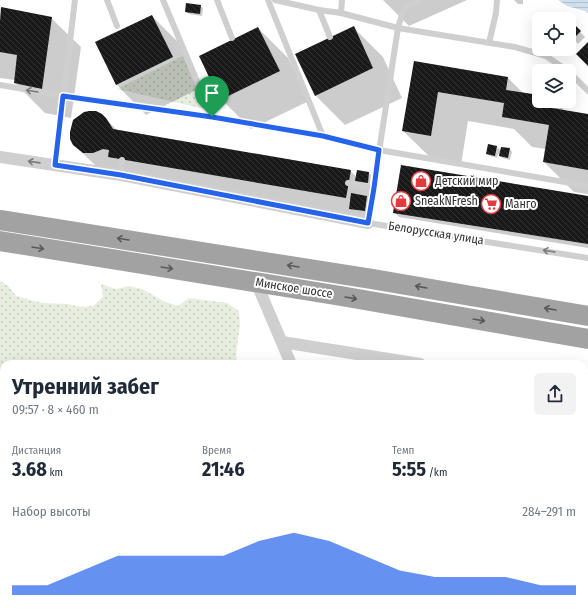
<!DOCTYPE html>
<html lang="ru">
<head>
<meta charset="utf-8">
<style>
	body { margin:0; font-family:"Fira Sans Condensed",sans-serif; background:#f2f2f3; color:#1f2937; height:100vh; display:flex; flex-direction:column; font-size:15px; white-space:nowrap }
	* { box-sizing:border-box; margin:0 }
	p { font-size:13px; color:#747a83 }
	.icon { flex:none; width:22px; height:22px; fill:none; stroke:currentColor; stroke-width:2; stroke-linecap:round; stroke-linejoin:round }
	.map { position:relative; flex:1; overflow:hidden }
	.drawer { position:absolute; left:0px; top:360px; width:588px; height:256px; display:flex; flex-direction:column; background:#fff; border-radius:12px 12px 0 0; box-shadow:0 4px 16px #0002 }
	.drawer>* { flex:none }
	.controls { position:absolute; left:532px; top:12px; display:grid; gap:8px }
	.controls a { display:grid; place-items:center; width:44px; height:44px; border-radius:6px; background:#fff; box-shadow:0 4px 16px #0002; font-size:20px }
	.pin { position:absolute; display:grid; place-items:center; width:34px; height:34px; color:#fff; margin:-41px -17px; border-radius:50% 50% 50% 0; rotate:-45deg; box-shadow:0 0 4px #0007 }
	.pin .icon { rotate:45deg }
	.round { display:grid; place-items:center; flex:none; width:42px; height:42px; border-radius:6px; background:#f2f2f3 }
	.summary { display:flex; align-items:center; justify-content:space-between; height:68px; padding:0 12px }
	h1 { font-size:22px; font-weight:700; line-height:30px }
	.stats { display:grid; grid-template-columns:repeat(3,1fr); gap:6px; height:68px; padding:4px 12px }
	.stats div { display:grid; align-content:center }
	.stats b { font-size:20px; font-weight:700 }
	.stats small { font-size:11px; font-weight:400 }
	.stats p { font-size:11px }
	.chart { height:112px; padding:8px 12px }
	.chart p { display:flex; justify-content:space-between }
	.chart svg { width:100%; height:72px; margin-top:4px; fill:#2563eb; opacity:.7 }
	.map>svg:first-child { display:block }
	.grass { fill:url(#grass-dots) }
	.water { fill:url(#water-rules) }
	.shadow { fill:#0003 }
	.building { fill:url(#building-back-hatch) }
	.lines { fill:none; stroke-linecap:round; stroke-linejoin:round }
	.service { stroke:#cfcfcf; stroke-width:6 }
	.minor { stroke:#cfcfcf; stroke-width:12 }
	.trunk { stroke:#a2a2a2; stroke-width:20 }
	.oneway { stroke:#797979 }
	.oneway2 { stroke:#595959 }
	.route-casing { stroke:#fff; stroke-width:8 }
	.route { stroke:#2563eb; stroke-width:5 }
	.labels { text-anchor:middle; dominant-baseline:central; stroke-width:4; stroke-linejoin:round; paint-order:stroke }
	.poi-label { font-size:12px; fill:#323232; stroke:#fff; text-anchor:start }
	.street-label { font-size:12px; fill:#323232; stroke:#fff }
</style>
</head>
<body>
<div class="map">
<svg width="588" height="616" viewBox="0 0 588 616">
	<defs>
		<pattern id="grass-dots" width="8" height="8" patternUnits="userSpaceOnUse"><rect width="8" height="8" fill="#e7eee0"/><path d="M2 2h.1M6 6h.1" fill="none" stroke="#c7cdc1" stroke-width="1.8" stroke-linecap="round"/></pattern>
		<pattern id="water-rules" width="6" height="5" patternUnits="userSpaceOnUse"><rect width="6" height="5" fill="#cedfed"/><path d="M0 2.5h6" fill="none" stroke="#b1c0cc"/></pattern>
		<pattern id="building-back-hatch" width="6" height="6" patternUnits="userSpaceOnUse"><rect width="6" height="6" fill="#191919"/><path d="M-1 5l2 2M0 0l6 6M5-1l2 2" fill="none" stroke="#323232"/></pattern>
	</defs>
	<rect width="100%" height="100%" fill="#fff"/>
	<g class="grass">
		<path d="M183,56L205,109L117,89Z"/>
		<path d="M0,281L8,286L16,296L42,303L68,304L80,307L93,306L103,297L101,284L116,289L129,286L142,289L165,302L178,306L189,298L227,303L239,311L240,325L236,355L238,364H4V612H95L87,616H0Z"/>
	</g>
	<path class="water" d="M558,0H588V13L585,11L567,6Z"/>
	<g class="shadow">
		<path d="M383,0H467L409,26Z"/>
		<path d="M514,0H523V4H518Z"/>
		<path d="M200,6L203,8L202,16L189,14L186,12Z"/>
		<path d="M152,16L182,46L202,87L146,115L117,85L96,43Z"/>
		<path d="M51,18L81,47L71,118L45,113L15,83V80L0,78V26Z"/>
		<path d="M569,21L585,37L578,44L569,34Z"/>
		<path d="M353,27L383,57L402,98L345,125L315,95Z"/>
		<path d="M258,28L288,58L309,101L251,129L221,99Z"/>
		<path d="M414,62L508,78L524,94L539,96V101H555L565,111L588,115V194L574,192L544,162L546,149L532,147L514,129L468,121L461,165L433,160L403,131Z"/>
		<path d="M106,119L117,130L350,171L357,177L369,173L371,175L370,184L363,183L371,192L367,219L96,166L74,145Z"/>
		<path d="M497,147L501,151L510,149L512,152L510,160L502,158L498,154L497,158L490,156L487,154Z"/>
		<path d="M588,197V248L399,217L394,212Z"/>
		<path d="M204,612H227L229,616H206Z"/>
	</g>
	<g class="building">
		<path d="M186,3L201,5L200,14L185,12Z"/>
		<path d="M1,7L52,17L42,89L14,83L17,55L0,52V21Z"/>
		<path d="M152,15L173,57L116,85L95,42Z"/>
		<path d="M569,19L581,31L573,39L569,36Z"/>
		<path d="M354,26L373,68L315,96L295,54Z"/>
		<path d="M258,27L280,71L220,100L199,56Z"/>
		<path d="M588,42V66L576,54Z"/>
		<path d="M414,61L508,77L506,90L539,95V101H553L552,108L588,114V170L543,162L549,125L502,117L504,103L438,92L431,136L402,131Z"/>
		<path d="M89,111H96L102,114L106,118L113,129L351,170L346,198L108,157L109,150L103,149L93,153H83L73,145L70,139V132L73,120L84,112Z"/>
		<path d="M488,144L497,146L495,156L486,154Z"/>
		<path d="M501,147L510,148L508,158L499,156Z"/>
		<path d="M401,165L588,196V244L393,213Z"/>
		<path d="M357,170L369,172L368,183L355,181Z"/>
		<path d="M351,193L367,196L365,211L349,209Z"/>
		<path d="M203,612H225L227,616H205Z"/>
	</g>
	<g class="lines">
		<g class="service">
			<path d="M107,0L117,26"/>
			<path d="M163,0L212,117"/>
			<path d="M217,0L232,38"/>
			<path d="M268,0L323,136"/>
			<path d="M275,0L319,10L341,13L398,28L515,47L546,56L568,71"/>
			<path d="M417,0L403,11L398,28L368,223L588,258"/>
			<path d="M319,10L330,37"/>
			<path d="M341,13L342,0"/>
			<path d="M489,43L496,13L497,0"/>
			<path d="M569,72L588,91"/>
			<path d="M0,85L63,96L212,117L323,136L379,150L588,186"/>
			<path d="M55,165L75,0"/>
			<path d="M121,175L122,160"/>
			<path d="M348,183L374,188"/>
		</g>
		<g class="minor">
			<path d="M0,157L121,175L368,223"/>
			<path d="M256,282L291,364"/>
			<path d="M282,342L420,364"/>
			<path d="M584,391L588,392"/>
			<path d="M407,612L409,616"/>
			<path d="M146,616L154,612"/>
		</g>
		<g class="trunk">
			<path d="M0,220L372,279L588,316"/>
			<path d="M0,241L341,296L588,339"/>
		</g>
	</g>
	<defs><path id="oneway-shaft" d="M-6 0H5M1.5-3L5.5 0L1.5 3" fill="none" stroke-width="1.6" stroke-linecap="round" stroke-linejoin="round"/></defs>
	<g class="oneway">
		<use href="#oneway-shaft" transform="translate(32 91) rotate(-171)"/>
		<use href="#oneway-shaft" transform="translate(34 162) rotate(-172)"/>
		<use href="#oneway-shaft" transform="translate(549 251) rotate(-171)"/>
	</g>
	<g class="oneway2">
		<use href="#oneway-shaft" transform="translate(123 239) rotate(-171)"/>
		<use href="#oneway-shaft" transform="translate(38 248) rotate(9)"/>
		<use href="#oneway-shaft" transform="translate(293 266) rotate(-171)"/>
		<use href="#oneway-shaft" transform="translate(167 268) rotate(9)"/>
		<use href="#oneway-shaft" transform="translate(421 287) rotate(-170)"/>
		<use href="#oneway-shaft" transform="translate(351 298) rotate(10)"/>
		<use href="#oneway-shaft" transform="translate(550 309) rotate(-170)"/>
		<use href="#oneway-shaft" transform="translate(479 320) rotate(10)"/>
	</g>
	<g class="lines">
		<defs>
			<path id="route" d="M63,96L212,117L323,136L379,150L374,188L368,223L121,175L55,165Z"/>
		</defs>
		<use href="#route" class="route-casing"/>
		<use href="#route" class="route"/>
	</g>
	<defs>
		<symbol id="shop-ring" viewBox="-11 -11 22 22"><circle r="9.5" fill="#fff" stroke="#e33a3e" stroke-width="1.5"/><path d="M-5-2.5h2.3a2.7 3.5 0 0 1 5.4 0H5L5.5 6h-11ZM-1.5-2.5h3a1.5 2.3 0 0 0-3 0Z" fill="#e33a3e"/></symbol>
		<symbol id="supermarket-ring" viewBox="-11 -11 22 22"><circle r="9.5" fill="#fff" stroke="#e33a3e" stroke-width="1.5"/><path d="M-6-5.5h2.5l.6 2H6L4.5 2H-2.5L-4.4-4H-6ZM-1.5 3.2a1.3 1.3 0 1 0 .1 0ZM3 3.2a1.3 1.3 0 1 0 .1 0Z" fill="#e33a3e"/></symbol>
	</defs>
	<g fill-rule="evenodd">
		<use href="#shop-ring" x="410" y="170" width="22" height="22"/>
		<use href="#shop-ring" x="390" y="190" width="22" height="22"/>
		<use href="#supermarket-ring" x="480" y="193" width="22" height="22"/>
	</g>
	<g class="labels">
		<g class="poi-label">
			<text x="435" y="181">Детский мир</text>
			<text x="415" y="201">SneakNFresh</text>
			<text x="505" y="204">Манго</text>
		</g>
		<g class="street-label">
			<text transform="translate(436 233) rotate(9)">Белорусская улица</text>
			<text transform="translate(294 288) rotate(9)">Минское шоссе</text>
		</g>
	</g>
</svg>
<div class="controls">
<a><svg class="icon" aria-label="locate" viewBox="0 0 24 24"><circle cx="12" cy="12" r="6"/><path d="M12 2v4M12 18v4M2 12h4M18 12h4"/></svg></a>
<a><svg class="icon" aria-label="layers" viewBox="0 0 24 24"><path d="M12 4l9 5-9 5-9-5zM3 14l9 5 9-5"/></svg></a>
</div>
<div class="pin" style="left:212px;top:117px;background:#1e9e55"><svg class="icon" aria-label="arrive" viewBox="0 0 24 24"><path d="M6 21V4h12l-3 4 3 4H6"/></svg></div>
<section class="drawer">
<div class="summary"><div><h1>Утренний забег</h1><p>09:57 · 8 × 460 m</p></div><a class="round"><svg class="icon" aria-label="share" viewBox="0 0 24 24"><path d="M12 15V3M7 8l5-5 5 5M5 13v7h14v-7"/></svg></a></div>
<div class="stats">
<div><p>Дистанция</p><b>3.68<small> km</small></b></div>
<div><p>Время</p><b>21:46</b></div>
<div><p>Темп</p><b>5:55<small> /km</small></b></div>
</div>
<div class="chart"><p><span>Набор высоты</span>284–291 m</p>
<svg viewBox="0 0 160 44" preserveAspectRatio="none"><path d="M0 44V38L10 38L20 29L30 20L40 20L50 20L60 20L70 11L80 6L90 11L100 20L110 29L120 33L130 33L140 33L150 38L160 38V44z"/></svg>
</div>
</section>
</div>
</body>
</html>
